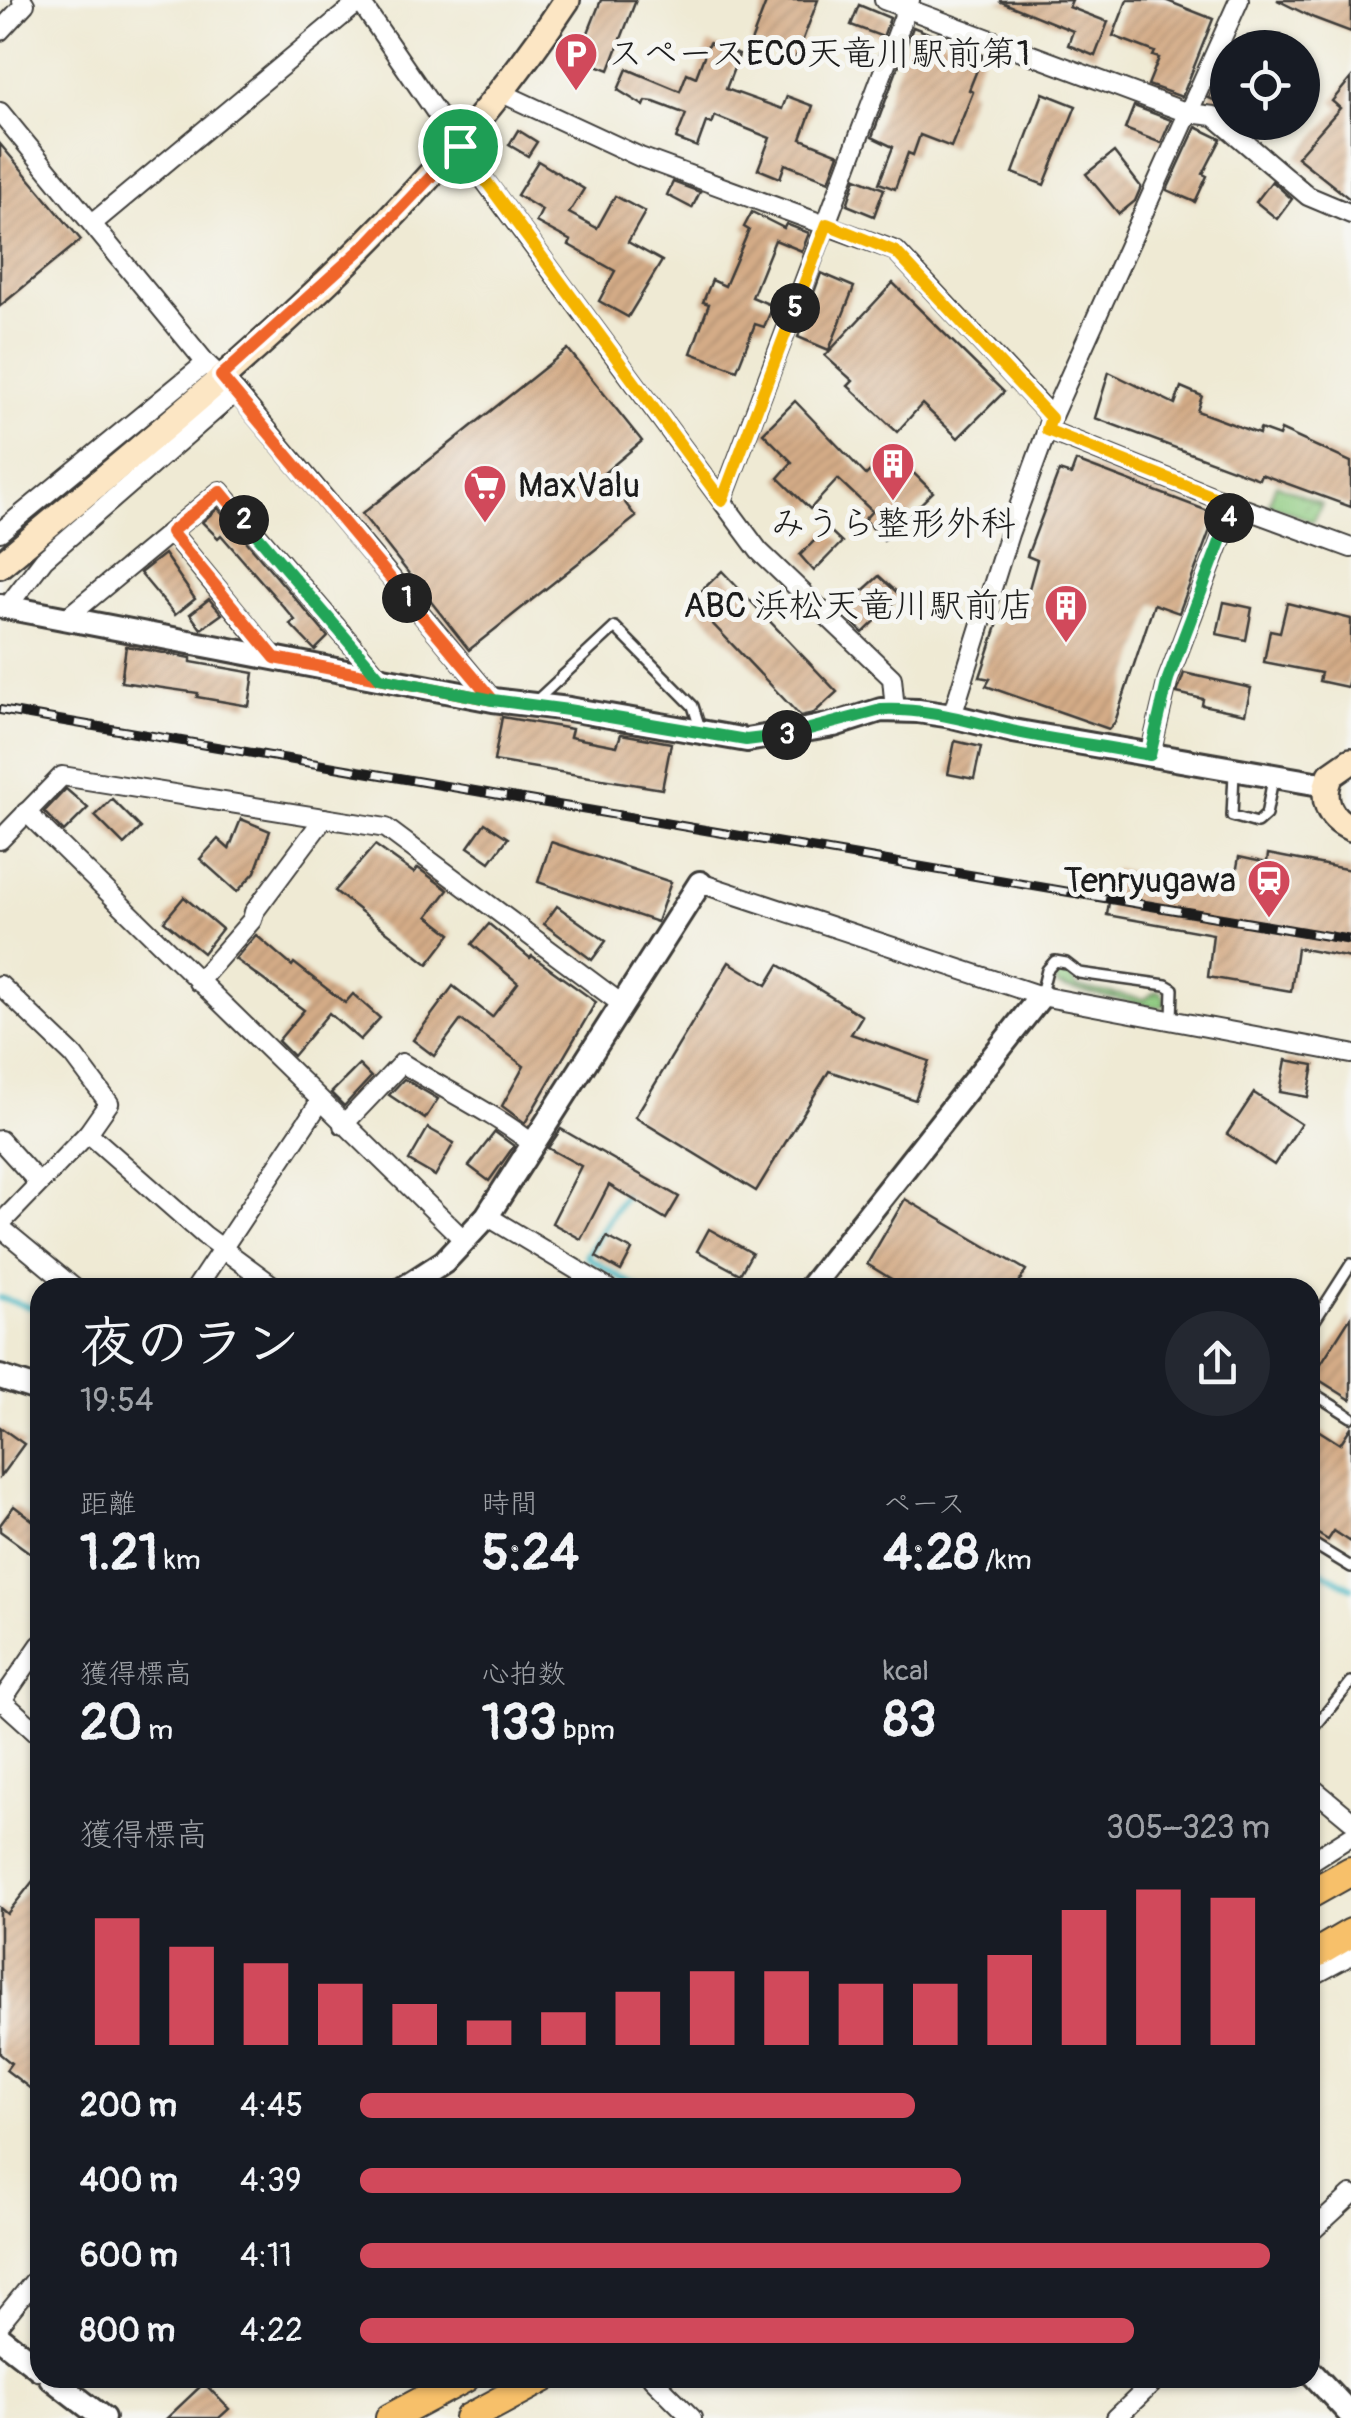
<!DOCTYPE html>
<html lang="ja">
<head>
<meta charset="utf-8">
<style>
	body { margin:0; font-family:Pangolin,"Klee One",sans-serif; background:#242831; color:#f1f3f6; height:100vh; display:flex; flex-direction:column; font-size:38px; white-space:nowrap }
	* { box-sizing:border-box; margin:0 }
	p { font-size:32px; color:#9ea1a6 }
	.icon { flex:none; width:55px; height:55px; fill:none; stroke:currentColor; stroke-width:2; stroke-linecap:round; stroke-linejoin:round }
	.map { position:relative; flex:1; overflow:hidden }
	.side { position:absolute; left:30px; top:1278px; width:1290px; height:1110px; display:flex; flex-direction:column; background:#171b24; border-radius:30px; box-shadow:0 2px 8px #0004 }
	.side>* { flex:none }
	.tools { position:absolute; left:1210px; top:30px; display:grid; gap:20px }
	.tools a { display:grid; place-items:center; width:110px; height:110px; border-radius:50%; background:#171b24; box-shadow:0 2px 8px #0004; font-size:50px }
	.pin { position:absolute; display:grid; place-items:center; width:85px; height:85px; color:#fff; margin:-42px; border:5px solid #fff; border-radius:50%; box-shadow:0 2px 10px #0007 }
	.km { position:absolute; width:50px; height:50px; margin:-25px; border-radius:50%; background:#222; color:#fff; font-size:28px; line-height:50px; text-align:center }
	.round { display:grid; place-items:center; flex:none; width:105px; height:105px; border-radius:52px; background:#242831 }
	.head { display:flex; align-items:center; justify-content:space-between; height:170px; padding:0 50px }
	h1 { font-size:55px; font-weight:700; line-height:75px }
	.figures { display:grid; grid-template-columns:repeat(3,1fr); gap:15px; height:170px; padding:10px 50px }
	.figures div { display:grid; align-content:center }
	.figures b { font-size:50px; font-weight:700 }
	.figures small { font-size:28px; font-weight:400 }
	.figures p { font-size:28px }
	.chart { height:280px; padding:20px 50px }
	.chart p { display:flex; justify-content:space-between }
	.chart svg { width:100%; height:180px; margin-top:10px; stroke:#d1495b; stroke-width:6 }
	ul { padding:0 50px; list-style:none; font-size:32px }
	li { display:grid; grid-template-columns:160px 120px 1fr; align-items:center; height:75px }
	li i { height:25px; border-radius:12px; background:#d1495b }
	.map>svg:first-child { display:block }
	.grass { fill:url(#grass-dots); stroke:#55744e; stroke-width:2.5 }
	.park { fill:url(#park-crowns); stroke:#55744e; stroke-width:2.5 }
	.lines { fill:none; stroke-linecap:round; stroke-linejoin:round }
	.stream { stroke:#4bb9c5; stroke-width:6 }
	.building { fill:url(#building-hatch) }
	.service-casing { stroke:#3c3b38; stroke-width:14 }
	.minor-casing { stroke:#3c3b38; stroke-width:22 }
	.tertiary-casing { stroke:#3c3b38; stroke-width:28 }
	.secondary-casing { stroke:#3c3b38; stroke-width:30 }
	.trunk-casing { stroke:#3c3b38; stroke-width:32 }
	.service { stroke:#fff; stroke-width:9 }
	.minor { stroke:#fff; stroke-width:18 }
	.tertiary { stroke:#fff; stroke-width:22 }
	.secondary { stroke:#fce6c4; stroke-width:25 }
	.trunk { stroke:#f7c06b; stroke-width:28 }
	.rail-casing { stroke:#1c1c1c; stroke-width:10 }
	.rail { stroke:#f6f6f2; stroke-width:6; stroke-dasharray:19; stroke-linecap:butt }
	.split-1-casing { stroke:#fff; stroke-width:20 }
	.split-2-casing { stroke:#fff; stroke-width:20 }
	.split-3-casing { stroke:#fff; stroke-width:20 }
	.split-4-casing { stroke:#fff; stroke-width:20 }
	.split-5-casing { stroke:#fff; stroke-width:20 }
	.split-6-casing { stroke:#fff; stroke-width:20 }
	.split-1 { stroke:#f0652b; stroke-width:12 }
	.split-2 { stroke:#f0652b; stroke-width:12 }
	.split-3 { stroke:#22a559; stroke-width:12 }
	.split-4 { stroke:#22a559; stroke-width:12 }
	.split-5 { stroke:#f5b400; stroke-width:12 }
	.split-6 { stroke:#f5b400; stroke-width:12 }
	.labels { text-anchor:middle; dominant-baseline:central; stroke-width:10; stroke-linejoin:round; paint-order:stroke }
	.poi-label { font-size:35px; fill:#1c1c1c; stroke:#f6f6f2; text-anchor:start }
</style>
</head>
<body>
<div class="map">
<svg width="1351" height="2418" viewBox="0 0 1351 2418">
	<defs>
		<pattern id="grass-dots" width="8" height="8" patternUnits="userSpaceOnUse" patternTransform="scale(2.5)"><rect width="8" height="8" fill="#8ecb80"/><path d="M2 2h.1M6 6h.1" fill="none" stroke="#7aae6e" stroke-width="1.8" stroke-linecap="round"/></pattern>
		<pattern id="park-crowns" width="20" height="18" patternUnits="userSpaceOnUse" patternTransform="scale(2.5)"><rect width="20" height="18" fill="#8ecb80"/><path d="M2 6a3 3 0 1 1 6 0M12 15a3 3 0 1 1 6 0" fill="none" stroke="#7aae6e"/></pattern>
		<pattern id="building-hatch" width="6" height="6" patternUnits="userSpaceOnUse" patternTransform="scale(2.5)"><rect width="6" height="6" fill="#d4ac87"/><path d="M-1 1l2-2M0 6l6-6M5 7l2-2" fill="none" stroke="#b59374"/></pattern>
	</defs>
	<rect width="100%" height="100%" fill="#f6f6f2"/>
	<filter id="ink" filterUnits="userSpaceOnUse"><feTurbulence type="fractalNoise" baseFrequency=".01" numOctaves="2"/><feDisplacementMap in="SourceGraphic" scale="20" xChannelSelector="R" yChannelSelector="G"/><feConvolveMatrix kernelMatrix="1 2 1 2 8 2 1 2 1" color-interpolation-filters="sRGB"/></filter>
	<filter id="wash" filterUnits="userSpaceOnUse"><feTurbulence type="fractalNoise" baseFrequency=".0048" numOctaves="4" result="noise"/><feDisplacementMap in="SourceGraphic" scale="40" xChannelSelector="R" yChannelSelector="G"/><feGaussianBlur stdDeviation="2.25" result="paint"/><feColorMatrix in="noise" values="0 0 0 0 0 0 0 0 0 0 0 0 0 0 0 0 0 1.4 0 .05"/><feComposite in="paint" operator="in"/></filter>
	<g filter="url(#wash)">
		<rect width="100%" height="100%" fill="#efead4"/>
		<path class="grass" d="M1061,971L1067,972L1077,987L1145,999L1156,991L1161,992L1166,1002L1163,1007H1155L1064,988L1057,985L1055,976Z"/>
		<path class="park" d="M1276,484L1322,504L1313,522L1269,503Z"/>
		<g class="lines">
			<g class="stream">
				<path d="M628,1189L586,1256L637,1288"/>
				<path d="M0,1298L40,1310"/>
				<path d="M1310,1565L1351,1588"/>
			</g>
		</g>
		<g id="blocks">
			<g class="building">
				<path d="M601,0H636L609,70L578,58Z"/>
				<path d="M767,0H818L795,60L751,42Z"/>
				<path d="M1072,0L1069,7L1108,22L1095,56L1068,45L1073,31L999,1Z"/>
				<path d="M1127,0H1165L1213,19L1182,97L1148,85L1159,58L1153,56L1155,52L1113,36Z"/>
				<path d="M1277,0H1351V32L1314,18Z"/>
				<path d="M859,5L890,18L883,37L851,25Z"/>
				<path d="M913,27L983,55L969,90L973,92L951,147L920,135L913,155L908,153L895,189L879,183L893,147L872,137Z"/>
				<path d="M709,43L739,55L726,89L782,109L787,96L813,106L801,139L839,154L829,181L785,164L780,178L758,169L770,138L715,116L712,124L706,122L697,147L676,139L686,114L654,102L646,101L644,106L618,90L627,69L680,91L687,73L696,77Z"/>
				<path d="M1221,70L1228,73V106L1209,98Z"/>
				<path d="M1351,78V200L1297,157L1340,108L1332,101Z"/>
				<path d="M1043,93L1076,106L1044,185L1013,173Z"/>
				<path d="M1134,106L1171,120L1161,143L1125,129Z"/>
				<path d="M1196,127L1221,139L1203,174L1207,176L1195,202L1167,190Z"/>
				<path d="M518,130L537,142L528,156L509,145Z"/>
				<path d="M0,144L81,240L0,306Z"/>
				<path d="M1114,152L1141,187L1135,201L1119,214L1086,174Z"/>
				<path d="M538,161L584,189L569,213L597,228L615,196L645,212L628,242L662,261L628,317L599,301L615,271L569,245L571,241L536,222L542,210L517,195Z"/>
				<path d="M856,178L884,189L874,216L847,205Z"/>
				<path d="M1272,181L1292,199L1277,219L1256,202Z"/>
				<path d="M673,182L700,192L692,208L667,195Z"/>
				<path d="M752,212L784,228L786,224L809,233L802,251L775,240L752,297L773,306L764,327L755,324L737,370L691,353L709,304L703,302L712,280L725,286L749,230L744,227Z"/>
				<path d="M821,273L854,287L829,350L798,337Z"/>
				<path d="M893,283L1004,392L958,438L922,404L897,432L848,386L853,381L825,356Z"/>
				<path d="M568,349L642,441L603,474L636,517L469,650L362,514Z"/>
				<path d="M1109,372L1175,404L1181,387L1202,396L1197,411L1259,434L1260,429L1279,436L1281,430L1351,462V507L1261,474L1259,479L1095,418Z"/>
				<path d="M795,401L866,475L891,451L933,492L884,540L864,520L872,511L838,479L810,509L778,478L792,462L763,433Z"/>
				<path d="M1076,461L1216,514L1179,613L1154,604L1115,722L1109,729L986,686L990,679L980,677L1004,605L1023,610L1037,560L1027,556L1059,471L1071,475Z"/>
				<path d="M218,508L328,637L315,650L290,624L295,620L221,535L218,538L202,522Z"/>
				<path d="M827,528L842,542L814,571L800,555Z"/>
				<path d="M164,554L195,599L175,615L140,573Z"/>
				<path d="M722,571L837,692L814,713L800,716L691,601Z"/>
				<path d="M879,576L901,596L863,633L845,615L864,598L859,594Z"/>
				<path d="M209,599L222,614L201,629L190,614Z"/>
				<path d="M1224,602L1252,608L1246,640L1217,634Z"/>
				<path d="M1287,603L1351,619V670L1347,687L1319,681L1321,673L1264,662L1270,630L1280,632Z"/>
				<path d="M126,646L191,658V662L254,673L249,706L197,697L198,693L121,682Z"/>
				<path d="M1184,673L1251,688L1245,714L1202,705L1203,699L1177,693Z"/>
				<path d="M502,717L572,729L570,737L617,746L621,734L671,743L662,789L494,761Z"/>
				<path d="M955,741L981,747L974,779L948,774Z"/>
				<path d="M66,789L88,808L64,832L44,812Z"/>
				<path d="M112,799L141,828L124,845L95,816Z"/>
				<path d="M241,819L270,831L255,872L237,892L200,859L218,839L229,849Z"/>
				<path d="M485,823L508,838L490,862L468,847Z"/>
				<path d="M551,842L671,882L657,922L538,882Z"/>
				<path d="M375,845L414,873L418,868L448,890L428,916L451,934L428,964L335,891Z"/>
				<path d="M1268,854L1351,870V958L1297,948L1291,991L1208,977L1213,934L1107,915L1114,869L1233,889L1239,857L1267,863Z"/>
				<path d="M184,897L222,929L203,953L164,921Z"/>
				<path d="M557,906L606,941L592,960L544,924Z"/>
				<path d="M489,924L530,958L532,956L596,1002L525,1123L502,1106L524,1066L461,1020L434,1056L413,1040L453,986L492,1017L518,983L472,944Z"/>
				<path d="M256,935L292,966L294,963L345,1003L353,994L380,1018L360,1040L329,1013L293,1056L278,1041L304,1010L235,959Z"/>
				<path d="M729,962L767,985L779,965L862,1016L851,1034L929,1061L915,1100L829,1071L756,1191L635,1117Z"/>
				<path d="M1286,1060L1314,1065L1308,1097L1280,1092Z"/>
				<path d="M359,1065L371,1077L344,1106L331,1093Z"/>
				<path d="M404,1079L438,1099L425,1119L389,1095Z"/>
				<path d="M1254,1093L1301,1124L1274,1165L1227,1134Z"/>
				<path d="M428,1128L454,1143L435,1176L409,1161Z"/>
				<path d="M561,1129L679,1197L666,1219L609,1185L581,1239L552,1223L581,1166L548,1148Z"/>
				<path d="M495,1132L514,1146L489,1181L469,1166Z"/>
				<path d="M905,1199L1026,1270L1016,1288H906L867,1264Z"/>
				<path d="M709,1229L752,1253L740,1274L697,1251Z"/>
				<path d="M607,1237L632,1250L621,1271L596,1257Z"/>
				<path d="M1351,1316V1400L1313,1376Z"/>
				<path d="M1310,1425L1340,1444L1351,1427V1542L1334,1531L1328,1540L1310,1529Z"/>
				<path d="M0,1427L24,1444L0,1477Z"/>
				<path d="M14,1506L40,1526V1560L0,1531V1525Z"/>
				<path d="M40,1872V2096L6,2070L11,2063L0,2054V1908L7,1914Z"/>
				<path d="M204,2383L229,2409L219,2418H167Z"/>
			</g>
		</g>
	</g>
	<g filter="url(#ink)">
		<use href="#blocks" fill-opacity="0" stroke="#3c3b38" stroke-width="2.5"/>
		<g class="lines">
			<defs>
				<g id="service">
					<path d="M537,700L615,627L693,706L701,731"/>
					<path d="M1234,773L1232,816L1257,823L1266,815L1273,779"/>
					<path d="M1041,994L1047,970L1055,961L1066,963L1079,973L1166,985L1173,989L1172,1019"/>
					<path d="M1310,1328L1351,1264"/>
					<path d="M1310,1391L1351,1417"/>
					<path d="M1310,1542L1351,1567"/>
					<path d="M1310,1733L1351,1682"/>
				</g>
				<g id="minor">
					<path d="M359,0L459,146L759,551L892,678L895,710"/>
					<path d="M884,0L1188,113L1214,116L1308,196L1351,214"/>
					<path d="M0,31L25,4L22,0"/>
					<path d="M502,93L640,157L896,251L1051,417"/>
					<path d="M0,112L206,363L236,392L493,700"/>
					<path d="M93,223L360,1"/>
					<path d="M1048,425L1239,0"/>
					<path d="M722,501L910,0"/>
					<path d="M0,532L206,363"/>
					<path d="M171,532L275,659"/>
					<path d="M0,604L7,607L44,559L236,392"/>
					<path d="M64,620L220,491L380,678"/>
					<path d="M952,716L1009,534L1047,430L1234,505"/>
					<path d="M1150,755L1168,679L1234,505L1351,548"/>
					<path d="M26,812L464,1240"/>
					<path d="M0,840L62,776L386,828L623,1005"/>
					<path d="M700,883L1041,996L1351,1054"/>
					<path d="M198,982L252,920L254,912L324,818"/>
					<path d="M0,985L74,1056L109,1103L88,1133"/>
					<path d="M343,1125L402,1063C446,1091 492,1112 533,1144"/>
					<path d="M0,1140L38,1182"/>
					<path d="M487,1216L607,1288"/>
					<path d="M0,1224L88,1133L204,1235L276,1288"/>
					<path d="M0,1227L74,1288"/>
					<path d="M196,1288L320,1102"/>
					<path d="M0,1699L40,1735"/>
					<path d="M0,1703L40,1645"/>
					<path d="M1310,1786L1351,1820"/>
					<path d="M1310,1862L1351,1836"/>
					<path d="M1310,1977L1351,1955"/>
					<path d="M1310,2233L1351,2195"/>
					<path d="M0,2323L40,2274"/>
					<path d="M652,2378L692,2418"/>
					<path d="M1116,2418L1158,2378"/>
				</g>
				<g id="tertiary">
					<path d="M0,606L493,700L569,709L747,740L834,725L881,710L918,711L952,716L1013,731L1326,785"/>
					<path d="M404,1288L444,1262L487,1216L700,883"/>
					<path d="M810,1288L1041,996"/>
					<path d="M0,1377L40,1390"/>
					<path d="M0,2338L40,2369"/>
					<path d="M1310,2371L1351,2415"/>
					<path d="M51,2378L103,2418"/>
				</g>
				<g id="secondary">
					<path d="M0,565C205,394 419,225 567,0"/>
					<path d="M1351,761L1331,775C1320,798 1328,818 1351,828"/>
				</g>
				<g id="trunk">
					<path d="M1310,1894L1351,1871"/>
					<path d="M1310,1957L1351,1933"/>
					<path d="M390,2418L465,2378"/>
					<path d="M469,2418L544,2378"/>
				</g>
			</defs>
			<use href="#service" class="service-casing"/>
			<use href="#minor" class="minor-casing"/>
			<use href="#tertiary" class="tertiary-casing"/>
			<use href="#secondary" class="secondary-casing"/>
			<use href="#trunk" class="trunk-casing"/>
			<use href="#service" class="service"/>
			<use href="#minor" class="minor"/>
			<use href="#tertiary" class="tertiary"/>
			<use href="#secondary" class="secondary"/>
			<use href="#trunk" class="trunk"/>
			<defs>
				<path id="rail" d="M0,710L1351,940"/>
			</defs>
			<use href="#rail" class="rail-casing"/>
			<use href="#rail" class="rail"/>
		</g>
	</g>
	<g class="lines" filter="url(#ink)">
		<defs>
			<path id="split-1" d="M407,598L221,376L368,243L460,146"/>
			<path id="split-2" d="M244,520L220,491L171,532L275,658L493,700L407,598"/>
			<path id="split-3" d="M244,520L380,678L493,700L568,710L746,740L787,735"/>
			<path id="split-4" d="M787,735L881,710C927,708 968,721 1012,731C1057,741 1104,746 1150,755L1168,679L1229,518"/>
			<path id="split-5" d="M795,308L827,224L896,252L1051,418L1047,430L1234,505L1229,518"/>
			<path id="split-6" d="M460,146L722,501L795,308"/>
		</defs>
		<use href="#split-1" class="split-1-casing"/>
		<use href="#split-2" class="split-2-casing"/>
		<use href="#split-3" class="split-3-casing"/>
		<use href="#split-4" class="split-4-casing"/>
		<use href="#split-5" class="split-5-casing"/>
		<use href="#split-6" class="split-6-casing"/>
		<use href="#split-1" class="split-1"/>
		<use href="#split-2" class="split-2"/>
		<use href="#split-3" class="split-3"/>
		<use href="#split-4" class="split-4"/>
		<use href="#split-5" class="split-5"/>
		<use href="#split-6" class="split-6"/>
	</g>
	<defs>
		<symbol id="parking-pin" viewBox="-11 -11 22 30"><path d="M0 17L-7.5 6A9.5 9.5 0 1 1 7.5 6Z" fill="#d1495b" stroke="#f6f6f2"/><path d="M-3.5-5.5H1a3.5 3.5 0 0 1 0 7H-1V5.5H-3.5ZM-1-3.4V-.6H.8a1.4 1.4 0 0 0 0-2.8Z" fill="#fff"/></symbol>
		<symbol id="building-pin" viewBox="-11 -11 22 30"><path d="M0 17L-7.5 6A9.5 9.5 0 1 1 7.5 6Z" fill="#d1495b" stroke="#f6f6f2"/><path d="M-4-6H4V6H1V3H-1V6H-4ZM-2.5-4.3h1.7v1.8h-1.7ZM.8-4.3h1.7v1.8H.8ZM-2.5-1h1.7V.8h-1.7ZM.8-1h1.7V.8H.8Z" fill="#fff"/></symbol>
		<symbol id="supermarket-pin" viewBox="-11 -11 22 30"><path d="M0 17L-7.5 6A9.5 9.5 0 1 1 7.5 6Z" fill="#d1495b" stroke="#f6f6f2"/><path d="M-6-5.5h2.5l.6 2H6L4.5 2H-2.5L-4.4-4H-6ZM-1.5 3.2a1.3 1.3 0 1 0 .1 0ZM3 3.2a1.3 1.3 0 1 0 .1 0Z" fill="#fff"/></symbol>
		<symbol id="station-pin" viewBox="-11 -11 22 30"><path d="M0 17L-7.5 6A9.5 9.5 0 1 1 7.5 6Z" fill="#d1495b" stroke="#f6f6f2"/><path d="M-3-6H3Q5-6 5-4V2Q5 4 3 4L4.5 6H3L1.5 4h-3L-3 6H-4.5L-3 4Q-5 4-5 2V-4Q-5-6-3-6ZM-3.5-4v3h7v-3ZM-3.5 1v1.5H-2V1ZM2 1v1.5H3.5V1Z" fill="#fff"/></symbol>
	</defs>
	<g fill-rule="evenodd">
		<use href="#parking-pin" x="551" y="29" width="50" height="68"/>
		<use href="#building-pin" x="868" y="439" width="50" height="68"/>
		<use href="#supermarket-pin" x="460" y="461" width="50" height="68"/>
		<use href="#building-pin" x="1041" y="581" width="50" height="68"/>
		<use href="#station-pin" x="1244" y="856" width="50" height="68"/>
	</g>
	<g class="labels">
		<g class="poi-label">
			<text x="608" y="54">スペースECO天竜川駅前第1</text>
			<text x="518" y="486">MaxValu</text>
			<text x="893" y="524" text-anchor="middle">みうら整形外科</text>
			<text x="1034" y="606" text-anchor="end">ABC 浜松天竜川駅前店</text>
			<text x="1236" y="881" text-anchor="end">Tenryugawa</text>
		</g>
	</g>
</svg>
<div class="tools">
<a><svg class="icon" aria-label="locate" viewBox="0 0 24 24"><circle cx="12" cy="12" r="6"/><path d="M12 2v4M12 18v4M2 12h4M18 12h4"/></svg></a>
</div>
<div class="pin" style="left:460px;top:146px;background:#1e9e55"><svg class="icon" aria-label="arrive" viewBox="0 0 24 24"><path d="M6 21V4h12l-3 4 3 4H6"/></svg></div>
<b class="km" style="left:407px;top:598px">1</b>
<b class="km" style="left:244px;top:520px">2</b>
<b class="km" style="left:787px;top:735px">3</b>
<b class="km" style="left:1229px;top:518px">4</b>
<b class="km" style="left:795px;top:308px">5</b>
<section class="side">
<div class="head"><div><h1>夜のラン</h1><p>19:54</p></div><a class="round"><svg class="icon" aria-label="share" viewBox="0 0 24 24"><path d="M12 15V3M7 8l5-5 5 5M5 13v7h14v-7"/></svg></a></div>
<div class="figures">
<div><p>距離</p><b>1.21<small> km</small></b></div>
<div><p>時間</p><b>5:24</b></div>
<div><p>ペース</p><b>4:28<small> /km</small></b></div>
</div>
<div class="figures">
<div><p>獲得標高</p><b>20<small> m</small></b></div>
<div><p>心拍数</p><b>133<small> bpm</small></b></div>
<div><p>kcal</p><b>83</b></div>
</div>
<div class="chart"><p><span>獲得標高</span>305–323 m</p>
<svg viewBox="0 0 160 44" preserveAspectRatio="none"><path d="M5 44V13M15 44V20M25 44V24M35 44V29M45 44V34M55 44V38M65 44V36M75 44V31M85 44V26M95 44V26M105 44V29M115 44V29M125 44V22M135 44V11M145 44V6M155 44V8"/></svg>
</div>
<ul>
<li><b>200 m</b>4:45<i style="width:61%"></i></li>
<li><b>400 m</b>4:39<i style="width:66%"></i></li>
<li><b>600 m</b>4:11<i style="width:100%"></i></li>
<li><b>800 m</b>4:22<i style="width:85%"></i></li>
</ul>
</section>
</div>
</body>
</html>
